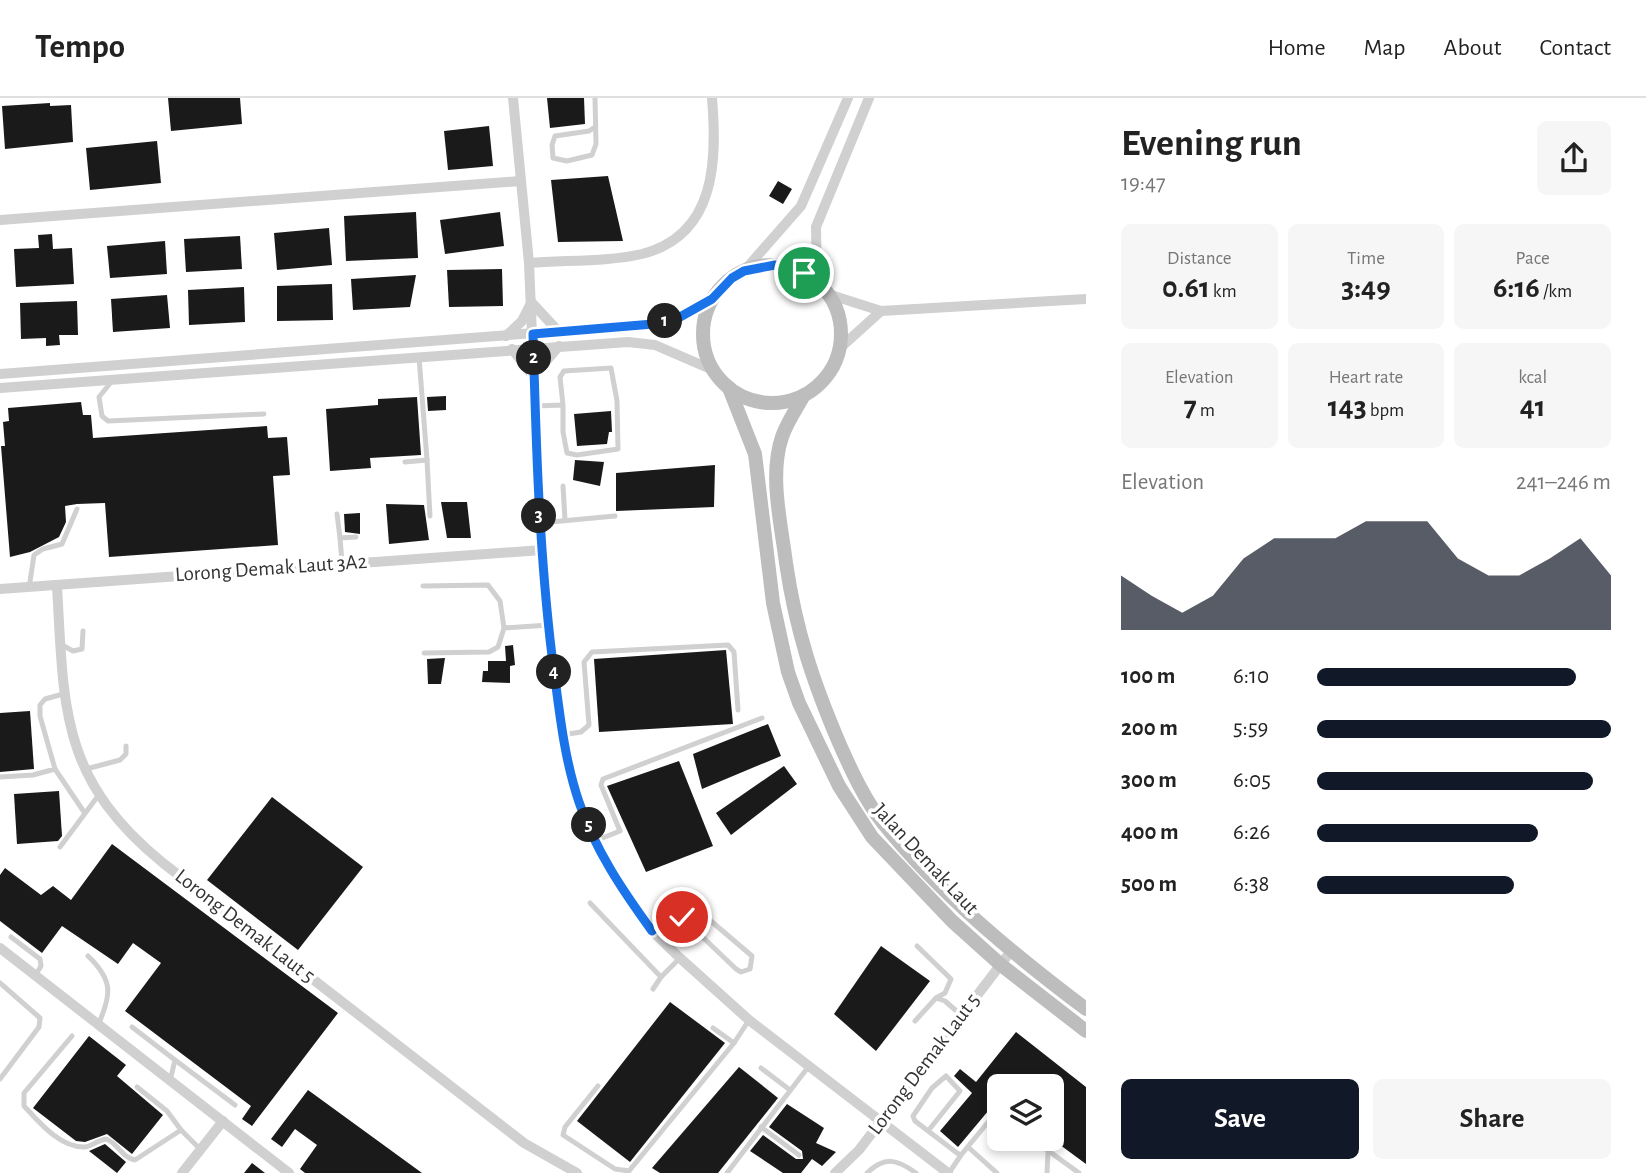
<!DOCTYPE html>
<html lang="en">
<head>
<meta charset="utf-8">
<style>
	body { margin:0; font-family:"Alegreya Sans",sans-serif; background:#f6f6f6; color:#222; height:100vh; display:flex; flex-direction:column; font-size:26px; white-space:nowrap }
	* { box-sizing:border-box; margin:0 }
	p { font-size:23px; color:#767676 }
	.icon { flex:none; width:38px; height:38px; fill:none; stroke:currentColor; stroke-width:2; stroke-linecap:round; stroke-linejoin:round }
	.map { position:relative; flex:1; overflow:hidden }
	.side { display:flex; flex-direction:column; background:#fff; width:560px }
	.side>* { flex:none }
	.controls { position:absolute; left:987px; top:976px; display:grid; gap:14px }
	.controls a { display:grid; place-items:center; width:77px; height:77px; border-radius:10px; background:#fff; box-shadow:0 4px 10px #0003; font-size:35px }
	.pin { position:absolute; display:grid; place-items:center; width:60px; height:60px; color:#fff; margin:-30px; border:4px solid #fff; border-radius:50%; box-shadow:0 2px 7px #0007 }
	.km { position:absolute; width:35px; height:35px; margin:-18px; border-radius:50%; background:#222; color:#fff; font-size:19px; line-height:35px; text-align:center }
	.round { display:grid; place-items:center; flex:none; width:74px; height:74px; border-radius:10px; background:#f6f6f6 }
	.headline { display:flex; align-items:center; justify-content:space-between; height:119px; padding:0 35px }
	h1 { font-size:38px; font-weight:700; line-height:52px }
	.figures { display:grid; grid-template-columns:repeat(3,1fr); gap:10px; height:119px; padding:7px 35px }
	.figures div { display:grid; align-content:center; border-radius:10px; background:#f6f6f6; text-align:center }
	.figures b { font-size:30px; font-weight:700 }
	.figures small { font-size:19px; font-weight:400 }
	.figures p { font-size:19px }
	.chart { height:196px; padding:14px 35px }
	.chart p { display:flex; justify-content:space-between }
	.chart svg { width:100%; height:126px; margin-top:7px; fill:#111827; opacity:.7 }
	.primary-button { display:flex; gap:14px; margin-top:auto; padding:14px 35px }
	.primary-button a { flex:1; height:80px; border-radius:10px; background:#111827; color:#fff; font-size:28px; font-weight:700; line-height:80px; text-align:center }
	.primary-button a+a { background:#f6f6f6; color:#222 }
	ul { padding:0 35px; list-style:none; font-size:23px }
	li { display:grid; grid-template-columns:112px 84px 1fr; align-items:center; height:52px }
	li i { height:18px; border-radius:9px; background:#111827 }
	header { display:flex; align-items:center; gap:42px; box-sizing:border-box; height:98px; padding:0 35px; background:#fff; border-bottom:2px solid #e0e0e0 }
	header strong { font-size:33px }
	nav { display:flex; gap:38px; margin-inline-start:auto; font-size:24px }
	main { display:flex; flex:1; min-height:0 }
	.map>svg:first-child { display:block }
	.building { fill:#1a1a1a }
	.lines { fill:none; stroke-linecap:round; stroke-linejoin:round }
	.service { stroke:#d0d0d0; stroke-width:5 }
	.minor { stroke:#d0d0d0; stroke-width:10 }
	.secondary { stroke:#bdbdbd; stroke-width:14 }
	.route-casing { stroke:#fff; stroke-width:14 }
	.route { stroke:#1a73e8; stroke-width:9 }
	.labels { text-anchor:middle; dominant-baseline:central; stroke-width:7; stroke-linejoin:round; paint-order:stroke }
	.street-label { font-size:21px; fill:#333; stroke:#fff }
</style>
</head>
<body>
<header>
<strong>Tempo</strong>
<nav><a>Home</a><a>Map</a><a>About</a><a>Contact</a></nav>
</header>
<main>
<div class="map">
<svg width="1086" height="1075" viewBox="0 0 1086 1075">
	<rect width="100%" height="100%" fill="#fff"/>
	<g class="building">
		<path d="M168,0H240L242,26L171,33Z"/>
		<path d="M547,0H584L585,26L550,30Z"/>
		<path d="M50,5V8L71,7L73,44L5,51L2,8Z"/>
		<path d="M489,28L493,68L448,72L444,33Z"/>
		<path d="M157,43L161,85L90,92L86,50Z"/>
		<path d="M608,78L623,143L558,144L551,82Z"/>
		<path d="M778,83L792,91L783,106L769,98Z"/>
		<path d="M416,114L418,160L346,163L344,118Z"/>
		<path d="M500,114L504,148L445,156L440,122Z"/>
		<path d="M329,130L332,167L277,172L274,135Z"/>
		<path d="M52,136L53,151L72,150L74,186L16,189L14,151L39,150L38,137Z"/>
		<path d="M240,138L242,171L186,174L184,141Z"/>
		<path d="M165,143L167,176L110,180L107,148Z"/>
		<path d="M502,171L503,208L449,209L447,172Z"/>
		<path d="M416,177L410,209L353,212L351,181Z"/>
		<path d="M332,186L333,222L277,223V188Z"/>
		<path d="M244,189L245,224L189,227L188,192Z"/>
		<path d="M167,197L170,230L113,234L111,201Z"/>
		<path d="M77,203L78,237H59L60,247L46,248V240L21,241L20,205Z"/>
		<path d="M446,298V312L428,313L427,299Z"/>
		<path d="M417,299L421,357L370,360L371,370L330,373L326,311L378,307V301Z"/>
		<path d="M81,304L83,317H91L93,340L267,328L268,340L287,339L290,377L273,378L278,447L109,459L105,405L77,406L65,408L66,424L59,439L30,454L10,459L1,348H5L3,324L9,323L8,310Z"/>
		<path d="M611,313L612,334H609L607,346L577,348L574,316Z"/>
		<path d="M575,362L604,364L600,388L573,382Z"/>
		<path d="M715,367L714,409L616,413V375Z"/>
		<path d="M441,404H467L471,440H447Z"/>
		<path d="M386,406L424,407L429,442L389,446Z"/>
		<path d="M360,415V436L345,434L344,416Z"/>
		<path d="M513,547L515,567L510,568V585L482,584L483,573H488V563H506L505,548Z"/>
		<path d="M726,552L733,626L599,634L594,561Z"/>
		<path d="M445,560L441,586H428L427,561Z"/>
		<path d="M30,613L34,671L0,674V615Z"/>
		<path d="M768,626L781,658L702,691L693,656Z"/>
		<path d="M679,663L713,748L646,774L607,688Z"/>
		<path d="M784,668L797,686L731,737L716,715Z"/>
		<path d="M59,693L62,738L58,743L17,746L14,696Z"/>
		<path d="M272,699L363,769L298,852L207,782Z"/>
		<path d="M112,746L338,915L252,1028L242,1021L251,1008L125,913L161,865L133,845L118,866L62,828L42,855L0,823V777L5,770L41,797L53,788L71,802Z"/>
		<path d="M881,848L930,883L876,953L834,916Z"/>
		<path d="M670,904L725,945L630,1064L577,1023Z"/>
		<path d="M1016,934L1086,989V1066L1052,1041V989H999V1000L958,1049L940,1033L972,995L954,978L960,971L976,984Z"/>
		<path d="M89,938L126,967L117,978L163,1017L132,1056L107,1036L85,1044L76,1043L33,1010Z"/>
		<path d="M739,969L778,1000L718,1075H660L652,1070Z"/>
		<path d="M308,992L422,1075H305L300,1071L317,1047L295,1031L282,1049L271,1041Z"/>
		<path d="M787,1006L824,1030L816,1045L836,1054L822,1068L812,1061L801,1075H783L750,1053L763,1037L796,1061H803L802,1053L769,1029Z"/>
		<path d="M105,1046L126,1064L117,1075L89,1053Z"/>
		<path d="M252,1065L265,1075H244Z"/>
	</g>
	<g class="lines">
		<g class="service">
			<path d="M595,0L596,46L592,57L567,63L553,60L552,47L555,38L589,33L595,29"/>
			<path d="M112,283L99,299L102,318L108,323L264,316"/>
			<path d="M535,308L563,307L560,279L564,273L611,270L617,303L618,351L577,357L567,355L563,334V307"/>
			<path d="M427,362L430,418"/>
			<path d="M405,364L427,362L419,259"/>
			<path d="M563,388L565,422"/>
			<path d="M337,416L340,440"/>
			<path d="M540,425L615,418"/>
			<path d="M342,464L340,440L356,439"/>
			<path d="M423,488L488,487L500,503L504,530"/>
			<path d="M29,490L34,457L43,451L62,446L77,411"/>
			<path d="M62,547L73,553L82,551L83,533"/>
			<path d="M424,555L489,554L498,549L504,530L549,527"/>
			<path d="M562,637L581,634L589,627L584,564L592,554L728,547L734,554L738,612"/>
			<path d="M55,671L84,714"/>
			<path d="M86,671L120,662L126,656V648"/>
			<path d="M0,679L33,677L55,671L40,618V607L45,601L63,596"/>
			<path d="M595,743L620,733L601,687L603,681L762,620"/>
			<path d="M60,749L98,698"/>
			<path d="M590,805L661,879L680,860"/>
			<path d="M705,818L752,858L750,871L741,874L736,871L691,828Z"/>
			<path d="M652,833L676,811L691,828"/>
			<path d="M11,839L40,861L41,868L35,878"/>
			<path d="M917,848L951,881L945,895L936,900"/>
			<path d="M88,858C113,882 112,896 98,927"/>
			<path d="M0,885L40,920L39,929L0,981"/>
			<path d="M653,891L661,879"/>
			<path d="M915,923L936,900L945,903L961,917"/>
			<path d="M132,929L175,962L170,983"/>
			<path d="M713,930L734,945"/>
			<path d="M72,938L24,995V1008C39,1024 60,1050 85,1049C92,1048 98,1042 106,1041C118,1045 122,1060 135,1062L181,1032L200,1051"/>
			<path d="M175,962L235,1007"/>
			<path d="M761,970L790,992"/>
			<path d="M598,988L565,1029L563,1037L615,1071L629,1073L734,945L749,922"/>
			<path d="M137,989L167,1013L181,1032"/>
			<path d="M761,1029L799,1057"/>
			<path d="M928,1033L960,993L946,978L932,990L913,1018L915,1023L957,1055L961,1057L949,1075"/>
			<path d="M1032,1041L1079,1075"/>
			<path d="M968,1049L997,1075"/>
			<path d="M961,1057L989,1023L999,1020"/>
			<path d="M727,1075L809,968"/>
			<path d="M867,1075C885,1058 897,1061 916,1075"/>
			<path d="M1047,1075L1048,1054"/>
		</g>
		<g class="minor">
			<path d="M513,0L529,165L540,425L549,527L564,652L586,721L612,774L633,808L652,833L680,860L749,922L948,1075"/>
			<path d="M0,122L521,83"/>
			<path d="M529,165C565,162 607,164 642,156C717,137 717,61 712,0"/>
			<path d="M744,173L801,108L848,0"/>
			<path d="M817,184L816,129L869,0"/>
			<path d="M822,189L831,197L881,213L1086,201"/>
			<path d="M532,205L559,234"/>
			<path d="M506,238L522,223L530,207"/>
			<path d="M840,250L881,213"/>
			<path d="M512,251L534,279"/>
			<path d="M0,276L653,226L680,219L712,201"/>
			<path d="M535,276L559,248"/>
			<path d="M0,290L628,244L655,247L713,272"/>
			<path d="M57,488C64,610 60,681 163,765L524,1045L577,1075"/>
			<path d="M0,491L542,452"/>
			<path d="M0,850L289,1075"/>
			<path d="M182,1075L223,1023"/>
			<path d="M835,1075L859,1052L1011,853"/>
		</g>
		<g class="secondary">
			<circle cx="772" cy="236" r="69"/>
			<path d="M729,290L755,356L773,505L788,574L799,605L839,688L872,739L952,823L1001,867L1086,933"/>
			<path d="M804,297C797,310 787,324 782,339C769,377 781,425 786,465C796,533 813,584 840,647C852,674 865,702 883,725C941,797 1013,856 1086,911"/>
		</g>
	</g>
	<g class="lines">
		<defs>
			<path id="route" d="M682,819L676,811L652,833C623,793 595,752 579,704C563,657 559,608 552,558C539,451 536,344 533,236L653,226L680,219L712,201L732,180L744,173L775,167L804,175"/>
		</defs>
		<use href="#route" class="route-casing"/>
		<use href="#route" class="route"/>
	</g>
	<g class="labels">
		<g class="street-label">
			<text transform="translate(271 470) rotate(-4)">Lorong Demak Laut 3A2</text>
			<text transform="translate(926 761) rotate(47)">Jalan Demak Laut</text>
			<text transform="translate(245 828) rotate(38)">Lorong Demak Laut 5</text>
			<text transform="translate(924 966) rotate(-53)">Lorong Demak Laut 5</text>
		</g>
	</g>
</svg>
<div class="controls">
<a><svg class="icon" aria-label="layers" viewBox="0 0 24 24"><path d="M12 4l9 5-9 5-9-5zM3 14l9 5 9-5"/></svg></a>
</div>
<div class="pin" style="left:804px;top:175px;background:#1e9e55"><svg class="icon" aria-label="arrive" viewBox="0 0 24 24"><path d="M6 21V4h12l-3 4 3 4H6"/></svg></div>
<div class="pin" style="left:682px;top:819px;background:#d93025"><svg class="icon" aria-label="check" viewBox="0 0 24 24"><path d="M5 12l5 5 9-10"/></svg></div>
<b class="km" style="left:665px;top:223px">1</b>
<b class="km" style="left:534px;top:260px">2</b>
<b class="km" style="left:539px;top:418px">3</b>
<b class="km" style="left:554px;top:574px">4</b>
<b class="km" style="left:589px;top:727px">5</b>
</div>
<section class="side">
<div class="headline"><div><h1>Evening run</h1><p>19:47</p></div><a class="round"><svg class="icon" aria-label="share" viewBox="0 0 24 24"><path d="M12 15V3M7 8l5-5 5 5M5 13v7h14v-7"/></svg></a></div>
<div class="figures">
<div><p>Distance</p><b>0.61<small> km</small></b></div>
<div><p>Time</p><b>3:49</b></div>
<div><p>Pace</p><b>6:16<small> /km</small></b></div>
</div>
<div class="figures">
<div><p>Elevation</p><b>7<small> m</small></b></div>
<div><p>Heart rate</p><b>143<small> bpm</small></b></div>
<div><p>kcal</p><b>41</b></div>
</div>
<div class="chart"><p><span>Elevation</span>241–246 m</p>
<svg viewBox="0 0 160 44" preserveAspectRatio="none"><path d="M0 44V25L10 32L20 38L30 32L40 19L50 12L60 12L70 12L80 6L90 6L100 6L110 19L120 25L130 25L140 19L150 12L160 25V44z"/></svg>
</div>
<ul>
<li><b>100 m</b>6:10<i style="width:88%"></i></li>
<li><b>200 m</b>5:59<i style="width:100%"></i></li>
<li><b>300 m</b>6:05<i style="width:94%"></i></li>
<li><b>400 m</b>6:26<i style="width:75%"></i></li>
<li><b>500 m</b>6:38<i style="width:67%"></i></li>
</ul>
<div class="primary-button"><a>Save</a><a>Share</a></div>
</section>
</main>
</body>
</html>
